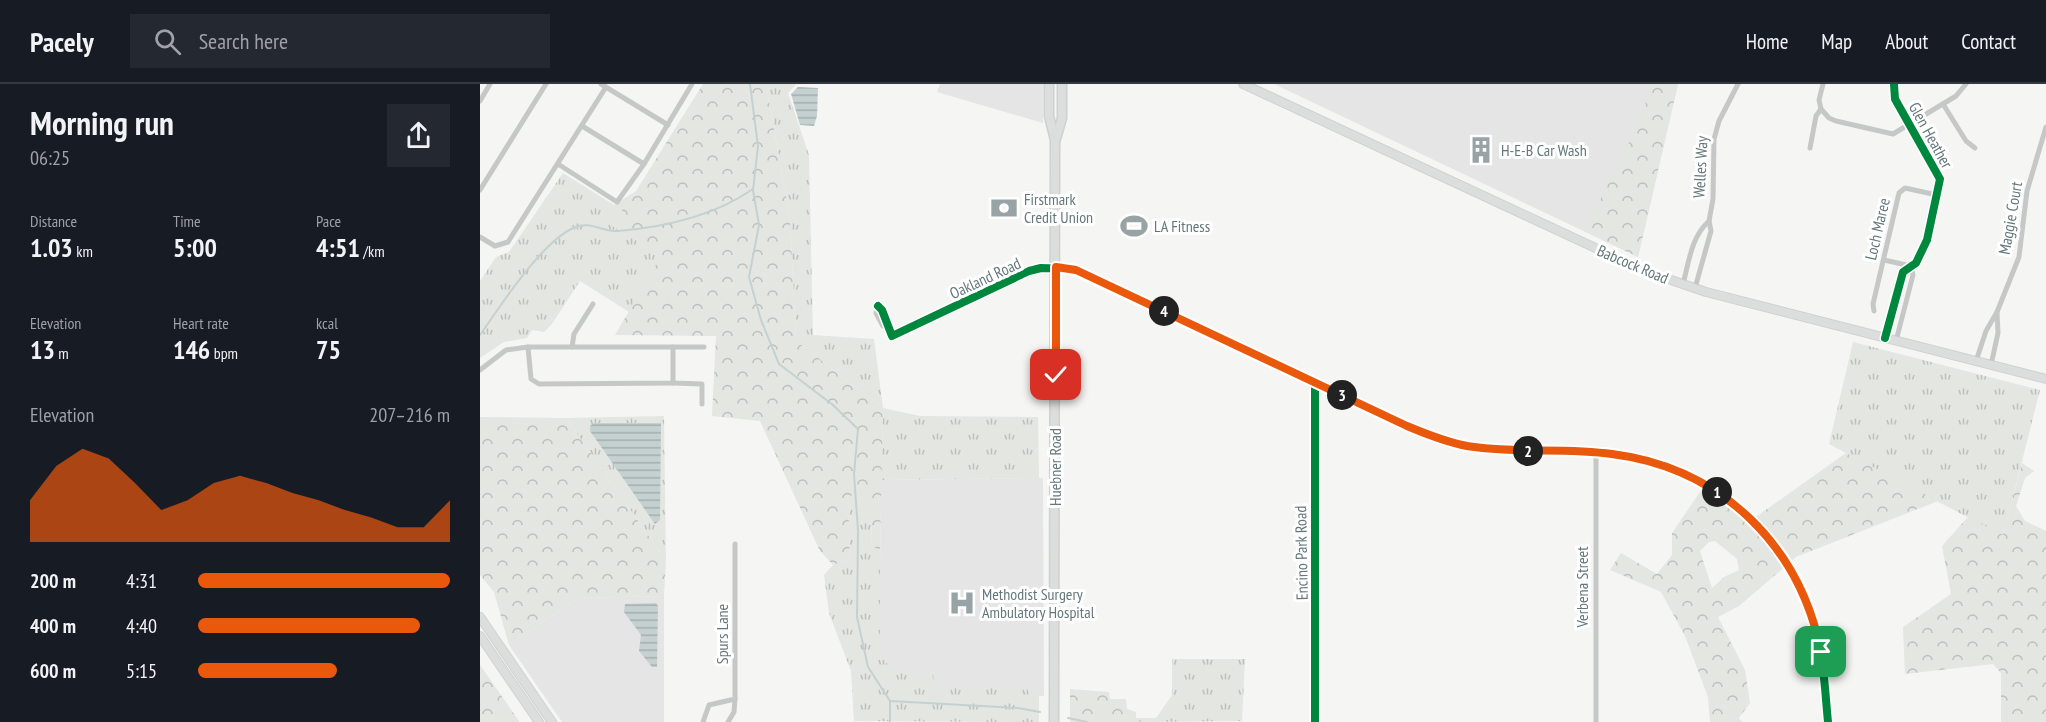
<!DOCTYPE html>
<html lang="en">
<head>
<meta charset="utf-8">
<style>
	body { margin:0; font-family:"PT Sans Narrow",sans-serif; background:#242831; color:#f1f3f6; height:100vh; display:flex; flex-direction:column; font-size:22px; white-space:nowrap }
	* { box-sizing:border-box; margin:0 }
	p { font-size:20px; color:#9ea1a6 }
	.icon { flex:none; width:33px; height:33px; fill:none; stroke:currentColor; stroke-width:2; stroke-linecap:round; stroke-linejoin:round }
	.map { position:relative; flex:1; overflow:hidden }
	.panel { display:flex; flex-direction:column; background:#171b24; width:480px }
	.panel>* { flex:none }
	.pin { position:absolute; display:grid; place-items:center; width:51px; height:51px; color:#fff; margin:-26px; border-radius:12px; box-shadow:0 3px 9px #0006 }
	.km { position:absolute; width:30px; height:30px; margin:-15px; border-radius:50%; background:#222; color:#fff; font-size:16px; line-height:30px; text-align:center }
	.round { display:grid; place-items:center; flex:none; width:63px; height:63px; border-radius:0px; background:#242831 }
	.head { display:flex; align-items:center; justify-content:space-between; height:102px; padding:0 30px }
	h1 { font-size:33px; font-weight:600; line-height:45px }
	.stats { display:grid; grid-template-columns:repeat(3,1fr); gap:9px; height:102px; padding:6px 30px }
	.stats div { display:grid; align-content:center }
	.stats b { font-size:26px; font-weight:600 }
	.stats small { font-size:16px; font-weight:400 }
	.stats p { font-size:16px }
	.chart { height:168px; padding:12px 30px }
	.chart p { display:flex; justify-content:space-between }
	.chart svg { width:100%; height:108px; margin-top:6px; fill:#ea580c; opacity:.7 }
	ul { padding:0 30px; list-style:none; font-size:20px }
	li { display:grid; grid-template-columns:96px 72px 1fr; align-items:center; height:45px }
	li i { height:15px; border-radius:8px; background:#ea580c }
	header { display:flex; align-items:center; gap:36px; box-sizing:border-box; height:84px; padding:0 30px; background:#171b24; border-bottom:2px solid #363941 }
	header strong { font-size:28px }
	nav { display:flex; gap:33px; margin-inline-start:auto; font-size:21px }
	.search { width:420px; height:54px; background:#242831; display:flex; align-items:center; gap:15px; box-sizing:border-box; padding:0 21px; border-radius:0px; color:#9ea1a6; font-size:22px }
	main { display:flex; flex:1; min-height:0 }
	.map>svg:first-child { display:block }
	.built { fill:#e4e5e4 }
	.grass { fill:url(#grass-tufts) }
	.forest { fill:url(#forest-crowns); fill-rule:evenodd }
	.water { fill:url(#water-rules) }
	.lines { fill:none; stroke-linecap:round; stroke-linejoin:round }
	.stream { stroke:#c5d1d0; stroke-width:2 }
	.secondary-casing { stroke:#d0d1d1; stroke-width:10 }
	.primary-casing { stroke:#cfd0d0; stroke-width:11 }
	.street { stroke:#c6c8c8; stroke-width:5 }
	.secondary { stroke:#dcdddd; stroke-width:8 }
	.primary { stroke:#dcdddd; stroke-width:8 }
	.cycleway-casing { stroke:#fff; stroke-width:11 }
	.cycleway { stroke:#00873e; stroke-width:8 }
	.route-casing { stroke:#fff; stroke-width:12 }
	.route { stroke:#ea580c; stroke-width:8 }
	.labels { text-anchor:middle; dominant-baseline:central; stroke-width:6; stroke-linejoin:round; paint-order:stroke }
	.street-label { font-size:16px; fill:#64777b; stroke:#fff }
	.poi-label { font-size:16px; fill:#64777b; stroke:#fff; text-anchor:start }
</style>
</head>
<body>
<header>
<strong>Pacely</strong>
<div class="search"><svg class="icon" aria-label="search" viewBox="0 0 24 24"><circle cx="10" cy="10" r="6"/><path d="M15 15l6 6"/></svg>Search here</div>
<nav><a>Home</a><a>Map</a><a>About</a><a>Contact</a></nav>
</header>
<main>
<section class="panel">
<div class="head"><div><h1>Morning run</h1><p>06:25</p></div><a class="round"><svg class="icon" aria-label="share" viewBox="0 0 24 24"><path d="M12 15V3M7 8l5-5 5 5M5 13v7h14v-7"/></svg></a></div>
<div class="stats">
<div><p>Distance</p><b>1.03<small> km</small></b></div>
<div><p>Time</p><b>5:00</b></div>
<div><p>Pace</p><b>4:51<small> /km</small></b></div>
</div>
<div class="stats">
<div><p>Elevation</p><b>13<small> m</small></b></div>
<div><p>Heart rate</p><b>146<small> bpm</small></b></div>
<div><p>kcal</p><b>75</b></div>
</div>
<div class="chart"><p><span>Elevation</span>207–216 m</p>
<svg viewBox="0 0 160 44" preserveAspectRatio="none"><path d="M0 44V27L10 13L20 6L30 10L40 20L50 31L60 27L70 20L80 17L90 20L100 24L110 27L120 31L130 34L140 38L150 38L160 27V44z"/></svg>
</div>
<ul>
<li><b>200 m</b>4:31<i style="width:100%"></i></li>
<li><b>400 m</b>4:40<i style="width:88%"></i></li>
<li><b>600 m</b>5:15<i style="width:55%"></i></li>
</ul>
</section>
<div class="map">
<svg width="1566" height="638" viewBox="0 0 1566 638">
	<defs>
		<pattern id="grass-tufts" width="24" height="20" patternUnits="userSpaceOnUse" patternTransform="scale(1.5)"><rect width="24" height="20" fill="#e4e6e2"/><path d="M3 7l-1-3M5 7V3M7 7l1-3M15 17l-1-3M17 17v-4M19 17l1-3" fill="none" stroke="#bcbfbc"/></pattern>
		<pattern id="forest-crowns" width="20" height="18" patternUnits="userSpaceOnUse" patternTransform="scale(1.5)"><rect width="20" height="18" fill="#e4e6e2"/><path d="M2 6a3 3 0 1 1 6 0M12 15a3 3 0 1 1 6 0" fill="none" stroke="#bcbfbc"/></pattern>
		<pattern id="water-rules" width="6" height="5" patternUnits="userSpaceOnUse" patternTransform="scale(1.5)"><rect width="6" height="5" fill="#c5d1d0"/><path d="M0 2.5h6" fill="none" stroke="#a4aeae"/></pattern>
	</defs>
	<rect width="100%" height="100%" fill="#f5f5f4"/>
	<g class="built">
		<path d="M460,0H563V39L457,8Z"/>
		<path d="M794,0H1198L1158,173Z"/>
		<path d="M563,394L564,612H456L432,608L399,573L401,396Z"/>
		<path d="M184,512V638H82L29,561L98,514Z"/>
	</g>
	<g class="grass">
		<path d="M286,0H316L308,9L329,71L333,251L394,255L403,324L440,332L558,333L559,394L401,396L403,324L316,257L310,135Z"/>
		<path d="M83,89L134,121L156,107L131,141L182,172L149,228L100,197L72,240L64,248L52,246L47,254L24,258L0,274V197L16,173L29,168Z"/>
		<path d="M1373,258L1560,306L1523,452L1349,360Z"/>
		<path d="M184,332L186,477L86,334Z"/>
		<path d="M376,407L391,430L392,463L400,466V573L414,586L453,591L455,601L460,604L546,603L550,611L559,612V638L374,637L371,587L349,529L344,491L353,481L370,475L368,414Z"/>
		<path d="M692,575H765L762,637L660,638L656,634H676L692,611Z"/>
	</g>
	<g class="forest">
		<path d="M223,0H286L310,135L316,257L403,324L400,466L392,463L391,430L384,420L378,421L376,408L368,414L370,475L353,481L340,467L280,337L232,332L236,252L135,251L181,172L131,141L156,107Z"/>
		<path d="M1170,0H1198L1158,173L1104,147L1163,31Z"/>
		<path d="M0,333L86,334L186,477L184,512L98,514L29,561L14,508L0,491Z"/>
		<path d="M1366,369L1458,417L1316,473L1259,522L1238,533L1265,586L1270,619L1259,634L1262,638H1230L1228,613L1205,552L1181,508L1130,486L1141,469L1177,490L1192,471V449L1224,402L1270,437ZM1235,457L1257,475L1259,486L1244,493L1232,504L1220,467L1229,458Z"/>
		<path d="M1542,379L1554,387L1545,394L1536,422L1545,437L1566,447V638H1521V589L1513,580L1425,590L1423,543L1471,510L1462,462L1488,433L1523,451Z"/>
		<path d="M0,581L39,637V638H0Z"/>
		<path d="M590,605L629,608L630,615H646L647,625L656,628V634L660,638H590Z"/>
	</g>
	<g class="water">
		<path d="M318,3L338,4L337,32L334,42L320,41L311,10Z"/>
		<path d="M114,339H181L180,436L175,440L110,347V342Z"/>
		<path d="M176,519L178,522L177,583H172L159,567L161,551L144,528L145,520Z"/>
	</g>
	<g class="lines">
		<g class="stream">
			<path d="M270,0L278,62L273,106L279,141L269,193L281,236L299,280L353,321L378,345L374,390L378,446L377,533L388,583L410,617L538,624L560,628"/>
			<path d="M0,251C21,221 61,159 93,144C109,136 123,148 138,147C186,143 234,132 273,105"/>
			<path d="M588,634L607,638"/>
			<path d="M410,638V617"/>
		</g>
		<defs>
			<g id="secondary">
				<path d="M763,0L1165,187L1226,208L1566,295"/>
				<path d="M0,533L72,638"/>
				<path d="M0,552L59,638"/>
			</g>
			<g id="primary">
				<path d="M569,0V32L575,56L574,638"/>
				<path d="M576,55L582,34V0"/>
			</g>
		</defs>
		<use href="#secondary" class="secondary-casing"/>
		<use href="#primary" class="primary-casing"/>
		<g class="street">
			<path d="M121,0L188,41"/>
			<path d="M0,17L10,0"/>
			<path d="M1463,20L1486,57L1495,64"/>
			<path d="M1341,25L1349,34L1356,37L1413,50L1476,12L1486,0"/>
			<path d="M102,42L164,80"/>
			<path d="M1330,64L1336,32L1341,25L1339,16L1343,0"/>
			<path d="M78,80L137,118L164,80L212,0"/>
			<path d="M0,106L66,0"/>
			<path d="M0,153L15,162L28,158L126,3"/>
			<path d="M1404,176L1431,182"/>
			<path d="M1203,200C1209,178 1211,153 1229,137"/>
			<path d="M1215,204L1231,147L1229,137L1233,115L1234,55L1239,37L1258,0"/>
			<path d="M398,222L402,226L412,252L549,187L561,184L591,185L927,342C946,350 966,358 987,362C1036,370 1085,363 1133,370C1230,383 1313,452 1337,548C1344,577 1345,608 1348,638"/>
			<path d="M398,222L396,229L403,242L408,244"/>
			<path d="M1394,227L1393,220L1419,109L1425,104L1457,111"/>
			<path d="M1517,228L1539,173L1547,107L1566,43"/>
			<path d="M1405,254L1423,188L1436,179L1447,156L1460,95L1415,15L1414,0"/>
			<path d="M1416,257L1433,191L1431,182"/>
			<path d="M48,263L51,295L59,300L193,299V263"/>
			<path d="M92,263L94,250L113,220"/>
			<path d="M1496,277L1506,247L1517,228L1518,249L1511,281"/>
			<path d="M0,286L26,266L48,263H224"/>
			<path d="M193,299L222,300V320"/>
			<path d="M1116,368V638"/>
			<path d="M223,638L229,621L255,615"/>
			<path d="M248,638L254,628L255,615V460"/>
			<path d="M835,638V299"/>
		</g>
		<use href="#secondary" class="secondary"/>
		<use href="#primary" class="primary"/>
		<defs>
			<g id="cycleway">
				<path d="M398,222L402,226L412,252L549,187L561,184L591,185L927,342C946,350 966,358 987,362C1036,370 1085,363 1133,370C1230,383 1313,452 1337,548C1344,577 1345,608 1348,638"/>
				<path d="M1405,254L1423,188L1436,179L1447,156L1460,95L1415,15L1414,0"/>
				<path d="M835,638V299"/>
			</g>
		</defs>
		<use href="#cycleway" class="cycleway-casing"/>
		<use href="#cycleway" class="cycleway"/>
	</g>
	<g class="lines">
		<defs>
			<path id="route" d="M576,291V183L596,186L927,342C946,350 966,358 987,362C1035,370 1084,363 1132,370C1242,384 1320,462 1341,568"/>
		</defs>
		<use href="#route" class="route-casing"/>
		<use href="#route" class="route"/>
	</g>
	<defs>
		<symbol id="building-bare" viewBox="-9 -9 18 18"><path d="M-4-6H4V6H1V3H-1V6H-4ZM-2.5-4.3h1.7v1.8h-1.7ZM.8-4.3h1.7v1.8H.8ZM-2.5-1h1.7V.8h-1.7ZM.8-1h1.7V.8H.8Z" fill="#97a3a5" stroke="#fff" stroke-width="2.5" paint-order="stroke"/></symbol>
		<symbol id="bank-bare" viewBox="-9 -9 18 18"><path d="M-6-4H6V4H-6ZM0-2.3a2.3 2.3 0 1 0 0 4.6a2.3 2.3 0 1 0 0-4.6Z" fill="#97a3a5" stroke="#fff" stroke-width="2.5" paint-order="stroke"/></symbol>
		<symbol id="stadium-bare" viewBox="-9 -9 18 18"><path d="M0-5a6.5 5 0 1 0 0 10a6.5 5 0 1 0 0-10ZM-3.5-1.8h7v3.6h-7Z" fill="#97a3a5" stroke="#fff" stroke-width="2.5" paint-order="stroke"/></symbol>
		<symbol id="hospital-bare" viewBox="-9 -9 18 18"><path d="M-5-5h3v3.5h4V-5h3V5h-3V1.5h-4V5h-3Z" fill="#97a3a5" stroke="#fff" stroke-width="2.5" paint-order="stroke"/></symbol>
	</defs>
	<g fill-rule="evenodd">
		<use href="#building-bare" x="982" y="47" width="38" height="38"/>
		<use href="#bank-bare" x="505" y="105" width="38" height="38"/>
		<use href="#stadium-bare" x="635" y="123" width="38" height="38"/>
		<use href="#hospital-bare" x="463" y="500" width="38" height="38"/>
	</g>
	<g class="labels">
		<g class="street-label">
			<text transform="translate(1451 51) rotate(61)">Glen Heather</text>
			<text transform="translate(1220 83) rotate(-87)">Welles Way</text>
			<text transform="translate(1530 134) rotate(-80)">Maggie Court</text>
			<text transform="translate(1397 145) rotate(-77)">Loch Maree</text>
			<text transform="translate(1153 180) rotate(23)">Babcock Road</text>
			<text transform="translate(505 194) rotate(-25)">Oakland Road</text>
			<text transform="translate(575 383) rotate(-90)">Huebner Road</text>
			<text transform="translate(821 469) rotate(-91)">Encino Park Road</text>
			<text transform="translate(1102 503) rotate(-90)">Verbena Street</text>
			<text transform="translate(242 550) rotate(-90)">Spurs Lane</text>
		</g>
		<g class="poi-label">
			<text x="1021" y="66">H-E-B Car Wash</text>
			<text x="544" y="115">Firstmark<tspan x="544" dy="18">Credit Union</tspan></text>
			<text x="674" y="142">LA Fitness</text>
			<text x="502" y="510">Methodist Surgery<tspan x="502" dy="18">Ambulatory Hospital</tspan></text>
		</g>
	</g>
</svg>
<div class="pin" style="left:1341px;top:568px;background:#1e9e55"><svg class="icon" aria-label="arrive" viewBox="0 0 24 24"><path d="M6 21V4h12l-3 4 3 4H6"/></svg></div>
<div class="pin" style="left:576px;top:291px;background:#d93025"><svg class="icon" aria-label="check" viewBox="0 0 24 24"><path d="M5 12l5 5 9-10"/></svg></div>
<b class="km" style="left:1237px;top:408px">1</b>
<b class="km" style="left:1048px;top:367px">2</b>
<b class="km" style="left:862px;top:311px">3</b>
<b class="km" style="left:684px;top:227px">4</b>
</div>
</main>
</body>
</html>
